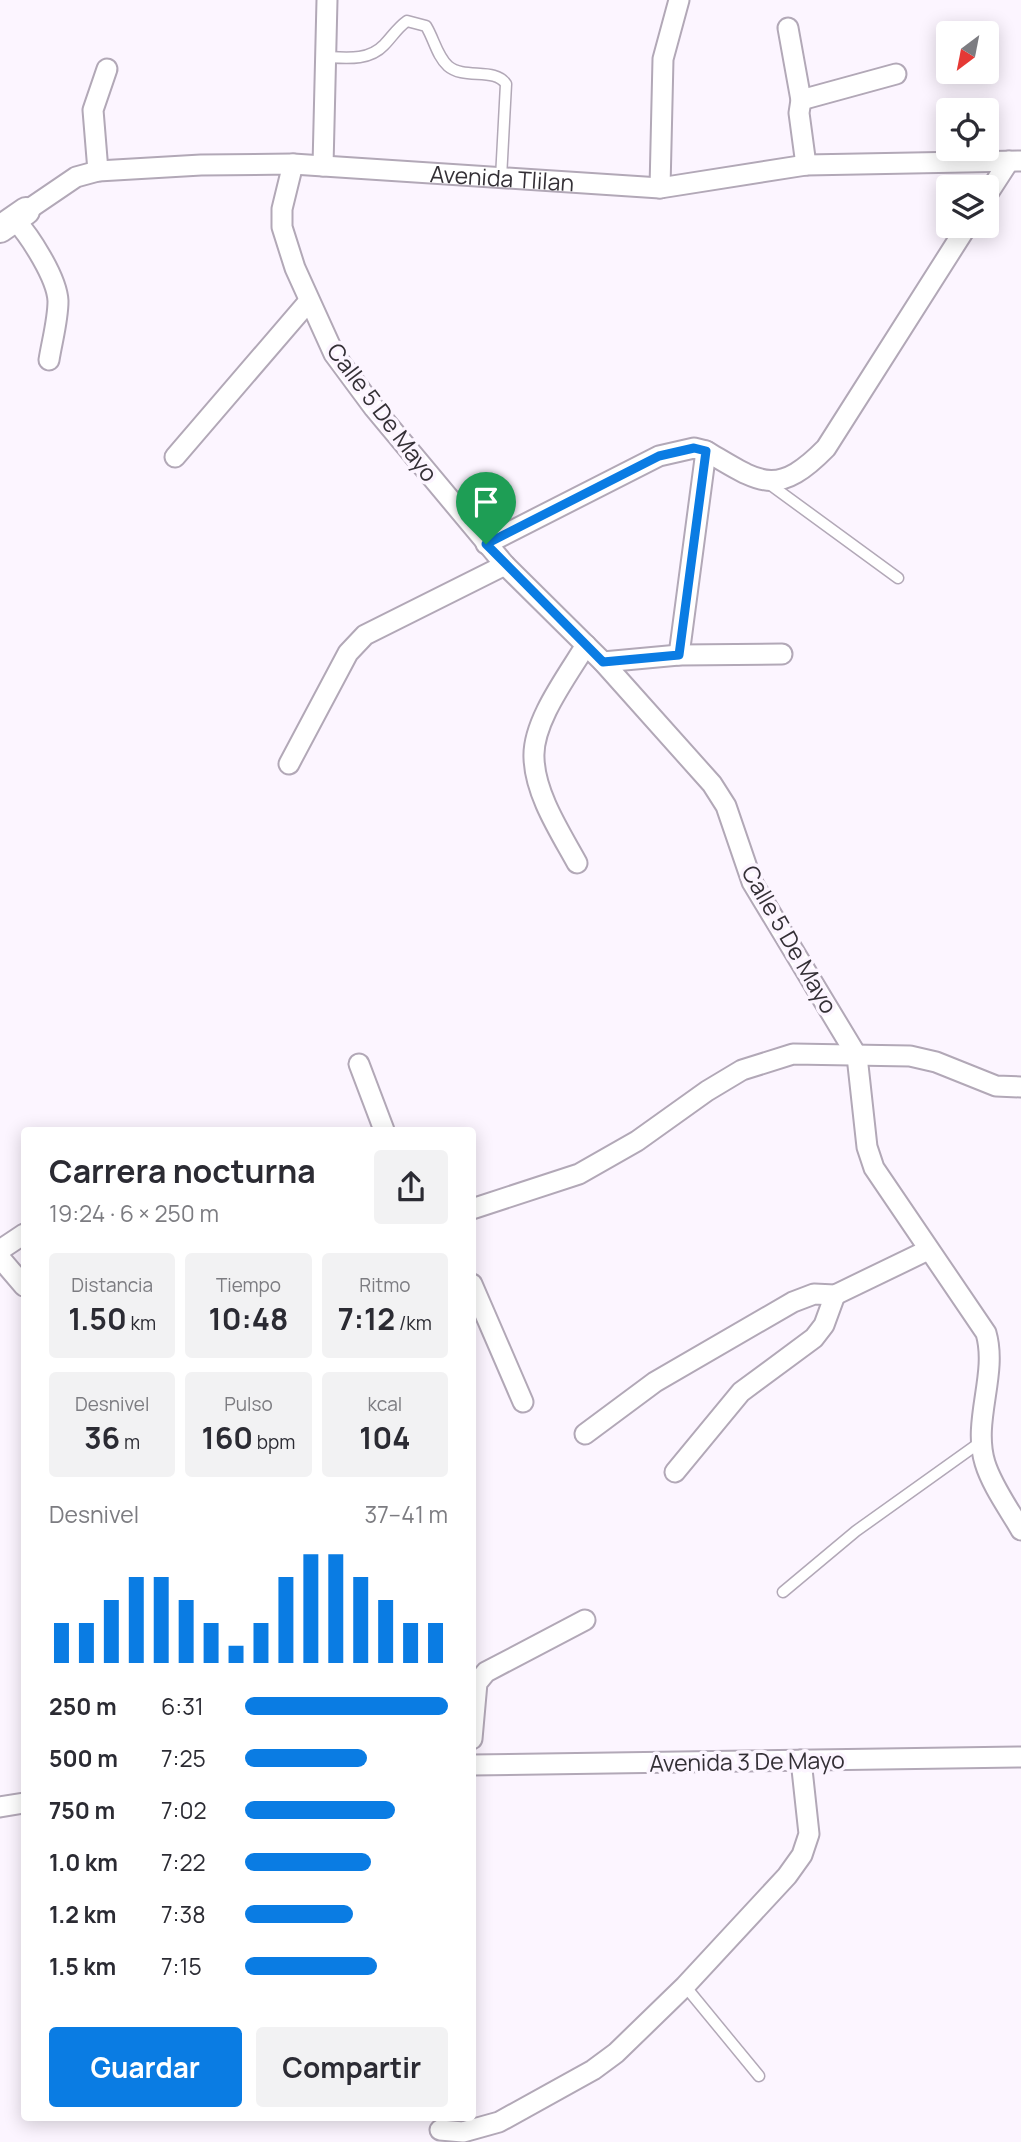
<!DOCTYPE html>
<html lang="es">
<head>
<meta charset="utf-8">
<style>
	body { margin:0; font-family:Manrope,sans-serif; background:#f2f2f3; color:#2b2b33; height:100vh; display:flex; flex-direction:column; font-size:26px; white-space:nowrap }
	* { box-sizing:border-box; margin:0 }
	p { font-size:23px; color:#7c7c81 }
	.icon { flex:none; width:38px; height:38px; fill:none; stroke:currentColor; stroke-width:2; stroke-linecap:round; stroke-linejoin:round }
	.map { position:relative; flex:1; overflow:hidden }
	.details { position:absolute; left:21px; top:1127px; width:455px; height:994px; display:flex; flex-direction:column; background:#fff; border-radius:7px; box-shadow:0 4px 18px #0003 }
	.details>* { flex:none }
	.needle { width:46px; rotate:212deg }
	.fabs { position:absolute; left:936px; top:21px; display:grid; gap:14px }
	.fabs a { display:grid; place-items:center; width:63px; height:63px; border-radius:7px; background:#fff; box-shadow:0 4px 18px #0003; font-size:35px }
	.pin { position:absolute; display:grid; place-items:center; width:60px; height:60px; color:#fff; margin:-72px -30px; border-radius:50% 50% 50% 0; rotate:-45deg; box-shadow:0 0 7px #0007 }
	.pin .icon { rotate:45deg }
	.round { display:grid; place-items:center; flex:none; width:74px; height:74px; border-radius:7px; background:#f2f2f3 }
	.head { display:flex; align-items:center; justify-content:space-between; height:119px; padding:0 28px }
	h1 { font-size:32px; font-weight:700; line-height:52px }
	.metrics { display:grid; grid-template-columns:repeat(3,1fr); gap:10px; height:119px; padding:7px 28px }
	.metrics div { display:grid; align-content:center; border-radius:7px; background:#f2f2f3; text-align:center }
	.metrics b { font-size:30px; font-weight:700 }
	.metrics small { font-size:19px; font-weight:400 }
	.metrics p { font-size:19px }
	.chart { height:196px; padding:14px 28px }
	.chart p { display:flex; justify-content:space-between }
	.chart svg { width:100%; height:126px; margin-top:7px; stroke:#0a7ce3; stroke-width:6 }
	.button { display:flex; gap:14px; margin-top:auto; padding:14px 28px }
	.button a { flex:1; height:80px; border-radius:7px; background:#0a7ce3; color:#fff; font-size:28px; font-weight:700; line-height:80px; text-align:center }
	.button a+a { background:#f2f2f3; color:#2b2b33 }
	ul { padding:0 28px; list-style:none; font-size:23px }
	li { display:grid; grid-template-columns:112px 84px 1fr; align-items:center; height:52px }
	li i { height:18px; border-radius:9px; background:#0a7ce3 }
	.map>svg:first-child { display:block }
	.lines { fill:none; stroke-linecap:round; stroke-linejoin:round }
	.service-casing { stroke:#b2a8b7; stroke-width:13 }
	.minor-casing { stroke:#b2a8b7; stroke-width:23 }
	.secondary-casing { stroke:#b2a8b7; stroke-width:30 }
	.service { stroke:#fff; stroke-width:10 }
	.minor { stroke:#fff; stroke-width:19 }
	.secondary { stroke:#fff; stroke-width:26 }
	.route-casing { stroke:#fff; stroke-width:14 }
	.route { stroke:#0a7ce3; stroke-width:9 }
	.labels { text-anchor:middle; dominant-baseline:central; stroke-width:7; stroke-linejoin:round; paint-order:stroke }
	.street-label { font-size:23px; fill:#343036; stroke:#fcf5ff }
</style>
</head>
<body>
<div class="map">
<svg width="1021" height="2142" viewBox="0 0 1021 2142">
	<rect width="100%" height="100%" fill="#fcf5ff"/>
	<g class="lines">
		<defs>
			<g id="service">
				<path d="M326,57C346,58 369,61 384,45C392,37 397,28 407,21L426,26C434,39 437,56 448,66C464,80 495,67 506,84L501,178"/>
				<path d="M768,483L898,578"/>
				<path d="M783,1592L856,1531L982,1441"/>
				<path d="M685,1986L759,2076"/>
			</g>
			<g id="minor">
				<path d="M788,28L801,100L799,113L806,165"/>
				<path d="M801,100L896,74"/>
				<path d="M293,164L282,209V227L295,268L334,354L374,408L505,565L603,662L712,784L726,806L752,882L857,1056L867,1147L874,1168L986,1333C998,1374 972,1421 985,1463C992,1486 1009,1509 1021,1530"/>
				<path d="M323,166L327,0"/>
				<path d="M98,171L93,110L107,69"/>
				<path d="M660,188L663,59L679,0"/>
				<path d="M987,195L1009,161"/>
				<path id="s1" d="M26,211L76,177L98,171L201,165L293,164L660,188L806,165L1021,161"/>
				<path d="M15,220C30,236 57,278 58,301C58,320 52,341 49,360"/>
				<path d="M706,451C759,482 776,499 826,448L967,226"/>
				<path d="M175,457L309,301"/>
				<path d="M486,544L659,456L694,448L706,451L679,655"/>
				<path d="M603,662L679,655L782,654"/>
				<path d="M289,764L348,653L365,635L505,565"/>
				<path d="M577,863C560,832 535,794 534,758C532,722 568,675 586,645"/>
				<path d="M359,1064L384,1130"/>
				<path d="M472,1209L579,1174L637,1141L707,1091L742,1070L793,1054L910,1056L936,1062L996,1086L1021,1087"/>
				<path d="M0,1250L24,1234"/>
				<path d="M0,1258L24,1286"/>
				<path d="M472,1284L523,1402"/>
				<path d="M585,1434L655,1382L793,1302L814,1294L835,1295L928,1250"/>
				<path d="M675,1472L741,1392L814,1338L824,1325L835,1295"/>
				<path d="M472,1739L477,1683L486,1672L585,1620"/>
				<path d="M472,1765L1021,1757"/>
				<path d="M0,1807L24,1803"/>
				<path d="M440,2130L463,2132L499,2122L593,2070L616,2053L685,1986L787,1876L802,1855L809,1834L801,1760"/>
			</g>
			<path id="secondary" d="M0,229L26,211"/>
		</defs>
		<use href="#service" class="service-casing"/>
		<use href="#minor" class="minor-casing"/>
		<use href="#secondary" class="secondary-casing"/>
		<use href="#service" class="service"/>
		<use href="#minor" class="minor"/>
		<use href="#secondary" class="secondary"/>
	</g>
	<g class="lines">
		<defs>
			<path id="route" d="M694,448L706,451L679,655L603,662L486,544L659,456Z"/>
		</defs>
		<use href="#route" class="route-casing"/>
		<use href="#route" class="route"/>
	</g>
	<g class="labels">
		<g class="street-label">
			<text stroke="none"><textPath href="#s1" startOffset="488">Avenida Tlilan</textPath></text>
			<text transform="translate(383 412) rotate(53)">Calle 5 De Mayo</text>
			<text transform="translate(790 939) rotate(60)">Calle 5 De Mayo</text>
			<text transform="translate(747 1761) rotate(-1)">Avenida 3 De Mayo</text>
		</g>
	</g>
</svg>
<div class="fabs">
<a><svg class="needle" viewBox="-14 -14 28 28"><path d="M0-13l5 13h-10z" fill="#e53935"/><path d="M0 13l5-13h-10z" fill="#7c7c81"/></svg></a>
<a><svg class="icon" aria-label="locate" viewBox="0 0 24 24"><circle cx="12" cy="12" r="6"/><path d="M12 2v4M12 18v4M2 12h4M18 12h4"/></svg></a>
<a><svg class="icon" aria-label="layers" viewBox="0 0 24 24"><path d="M12 4l9 5-9 5-9-5zM3 14l9 5 9-5"/></svg></a>
</div>
<div class="pin" style="left:486px;top:544px;background:#1e9e55"><svg class="icon" aria-label="arrive" viewBox="0 0 24 24"><path d="M6 21V4h12l-3 4 3 4H6"/></svg></div>
<section class="details">
<div class="head"><div><h1>Carrera nocturna</h1><p>19:24 · 6 × 250 m</p></div><a class="round"><svg class="icon" aria-label="share" viewBox="0 0 24 24"><path d="M12 15V3M7 8l5-5 5 5M5 13v7h14v-7"/></svg></a></div>
<div class="metrics">
<div><p>Distancia</p><b>1.50<small> km</small></b></div>
<div><p>Tiempo</p><b>10:48</b></div>
<div><p>Ritmo</p><b>7:12<small> /km</small></b></div>
</div>
<div class="metrics">
<div><p>Desnivel</p><b>36<small> m</small></b></div>
<div><p>Pulso</p><b>160<small> bpm</small></b></div>
<div><p>kcal</p><b>104</b></div>
</div>
<div class="chart"><p><span>Desnivel</span>37–41 m</p>
<svg viewBox="0 0 160 44" preserveAspectRatio="none"><path d="M5 44V30M15 44V30M25 44V22M35 44V14M45 44V14M55 44V22M65 44V30M75 44V38M85 44V30M95 44V14M105 44V6M115 44V6M125 44V14M135 44V22M145 44V30M155 44V30"/></svg>
</div>
<ul>
<li><b>250 m</b>6:31<i style="width:100%"></i></li>
<li><b>500 m</b>7:25<i style="width:60%"></i></li>
<li><b>750 m</b>7:02<i style="width:74%"></i></li>
<li><b>1.0 km</b>7:22<i style="width:62%"></i></li>
<li><b>1.2 km</b>7:38<i style="width:53%"></i></li>
<li><b>1.5 km</b>7:15<i style="width:65%"></i></li>
</ul>
<div class="button"><a>Guardar</a><a>Compartir</a></div>
</section>
</div>
</body>
</html>
